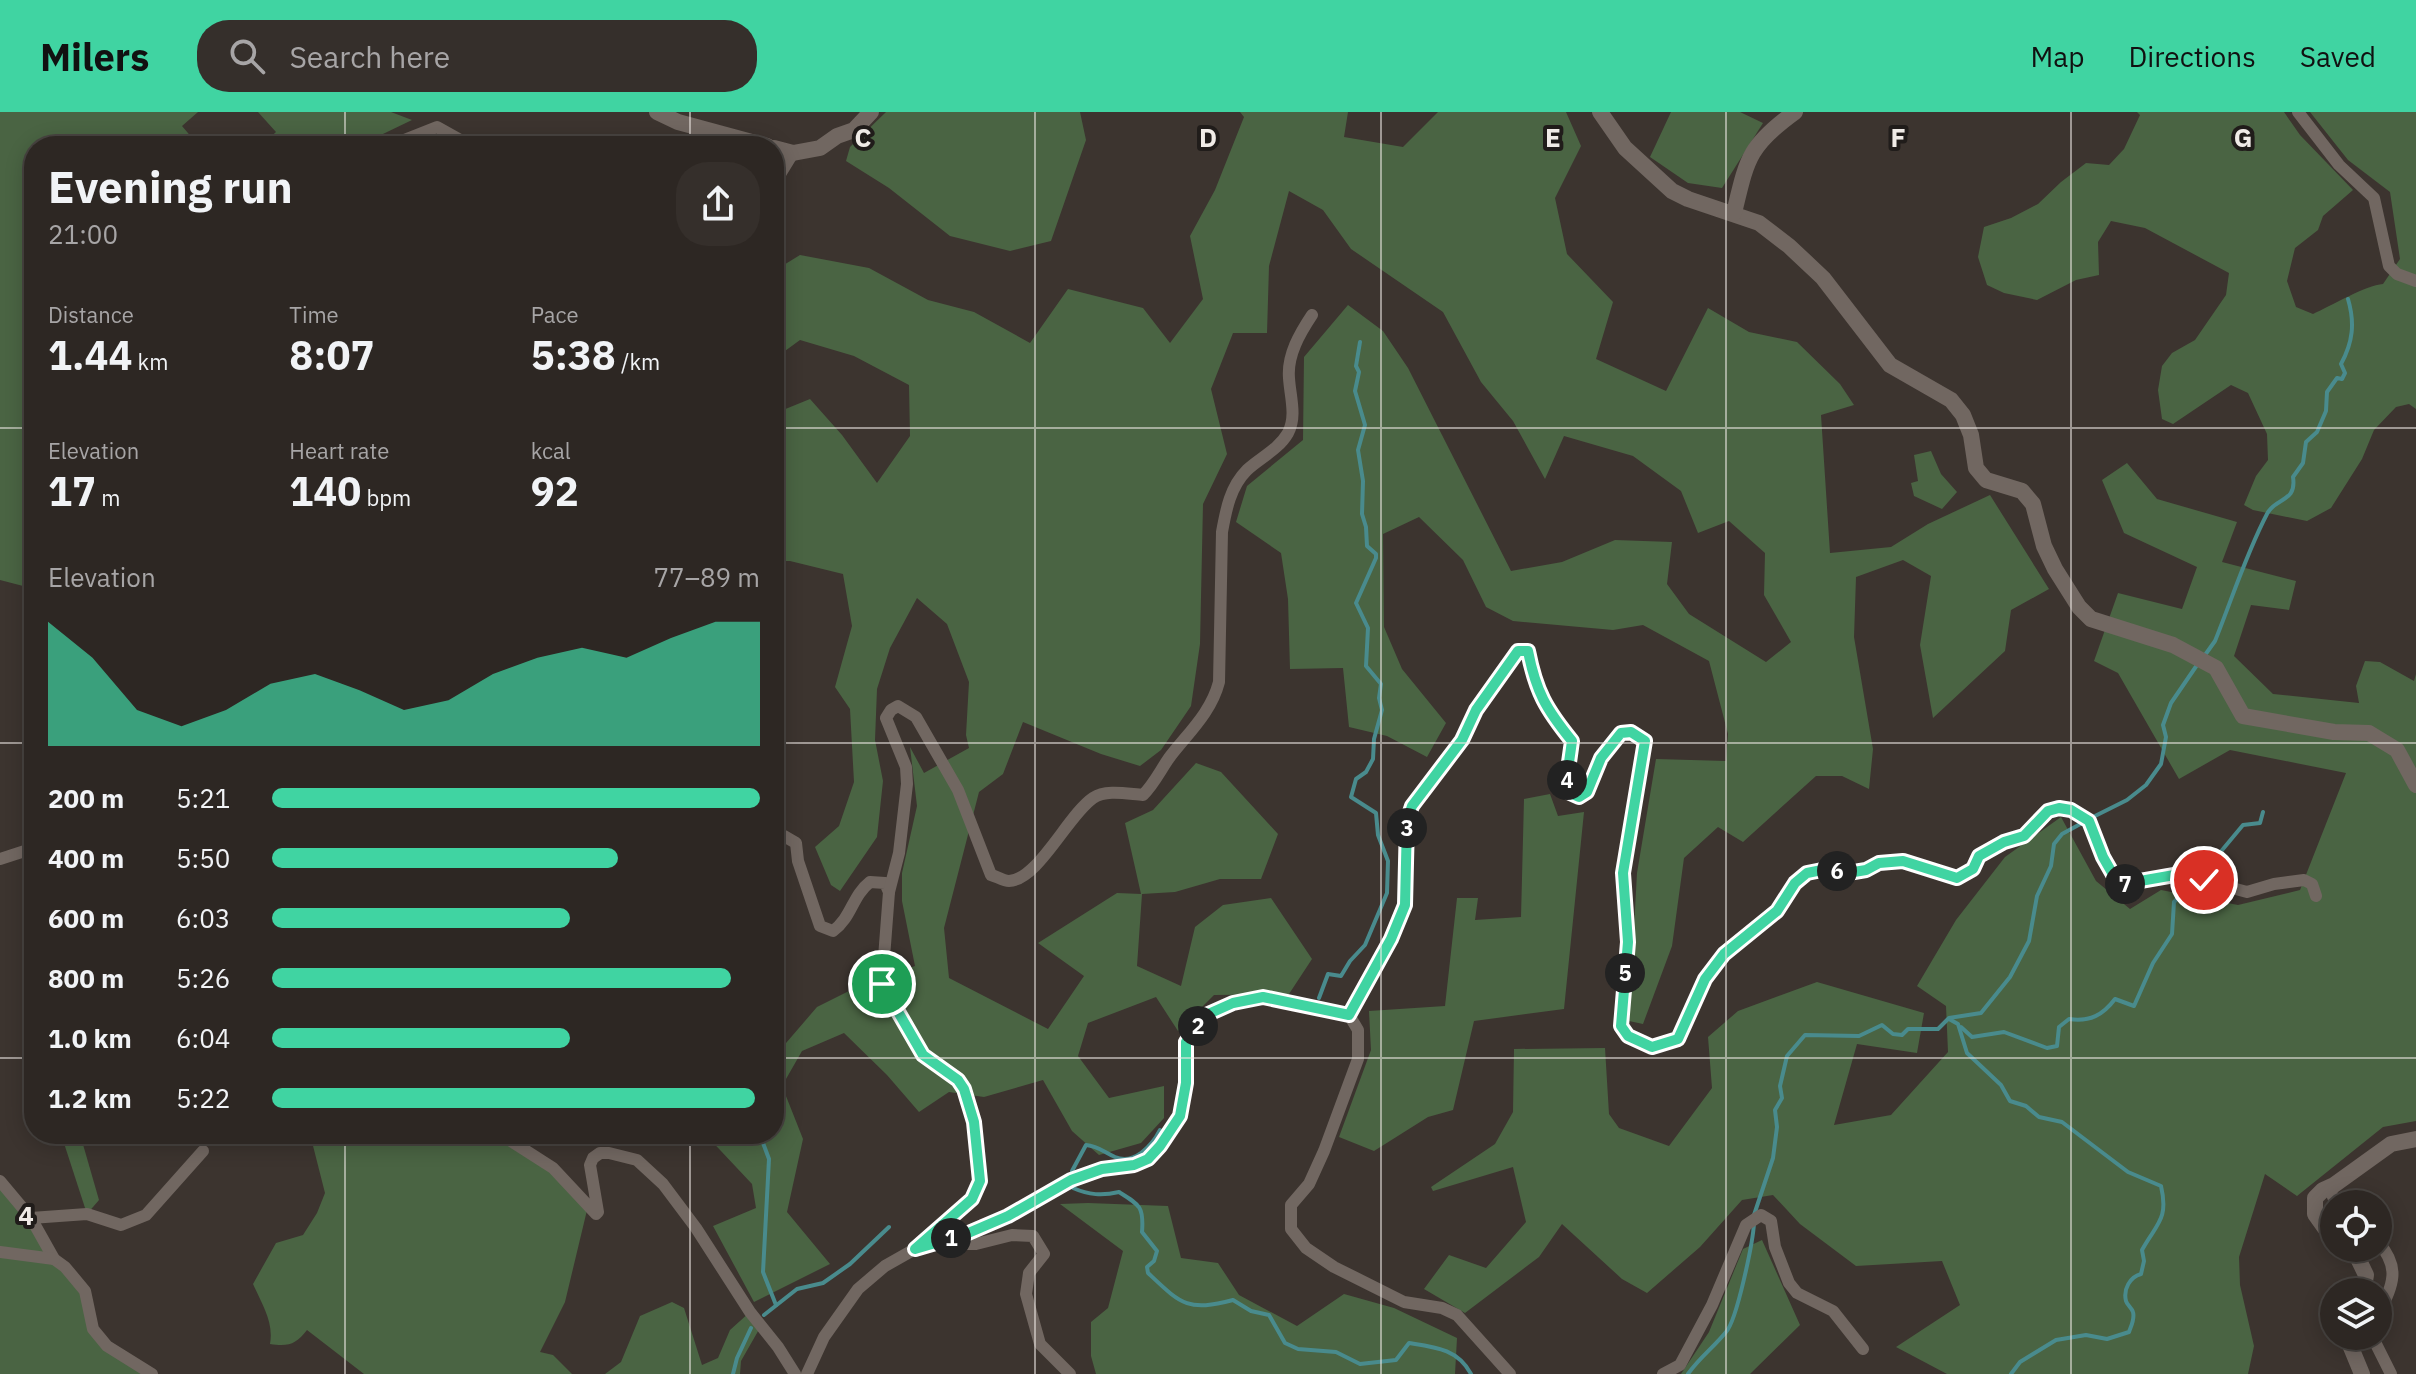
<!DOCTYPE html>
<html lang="en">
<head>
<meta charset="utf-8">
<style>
	body { margin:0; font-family:"IBM Plex Sans",sans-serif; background:#352f2b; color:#f1f3f6; height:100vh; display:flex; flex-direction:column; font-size:30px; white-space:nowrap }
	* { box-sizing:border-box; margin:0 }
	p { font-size:26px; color:#a7a5a6 }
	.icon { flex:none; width:44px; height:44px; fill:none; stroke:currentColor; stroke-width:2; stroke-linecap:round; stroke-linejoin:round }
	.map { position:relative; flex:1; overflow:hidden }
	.panel { position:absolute; left:24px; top:24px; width:760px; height:1008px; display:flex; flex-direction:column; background:#2d2723; border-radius:32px; box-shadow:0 4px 20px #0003,0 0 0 2px #484441 }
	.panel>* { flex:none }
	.controls { position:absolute; left:2320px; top:1078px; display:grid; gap:16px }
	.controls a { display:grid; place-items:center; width:72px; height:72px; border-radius:50%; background:#2d2723; box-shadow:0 4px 20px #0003,0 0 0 2px #484441; font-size:40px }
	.pin { position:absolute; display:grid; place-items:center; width:68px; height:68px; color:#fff; margin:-34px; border:4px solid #fff; border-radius:50%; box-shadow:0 2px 8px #0007 }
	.km { position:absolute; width:40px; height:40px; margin:-20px; border-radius:50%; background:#222; color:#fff; font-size:22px; line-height:40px; text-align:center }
	.round { display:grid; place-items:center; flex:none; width:84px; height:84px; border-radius:32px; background:#352f2b }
	.overview { display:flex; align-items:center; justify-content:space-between; height:136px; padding:0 24px }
	h1 { font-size:44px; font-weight:700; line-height:60px }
	.metrics { display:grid; grid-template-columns:repeat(3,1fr); gap:12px; height:136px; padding:8px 24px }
	.metrics div { display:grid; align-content:center }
	.metrics b { font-size:40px; font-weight:700 }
	.metrics small { font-size:22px; font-weight:400 }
	.metrics p { font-size:22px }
	.chart { height:224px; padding:16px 24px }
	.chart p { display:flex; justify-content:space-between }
	.chart svg { width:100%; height:144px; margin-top:8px; fill:#40d4a2; opacity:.7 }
	ul { padding:0 24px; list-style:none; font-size:26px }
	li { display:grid; grid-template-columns:128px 96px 1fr; align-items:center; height:60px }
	li i { height:20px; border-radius:10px; background:#40d4a2 }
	header { display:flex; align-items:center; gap:48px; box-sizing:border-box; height:112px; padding:0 40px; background:#40d4a2; color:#111 }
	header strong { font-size:38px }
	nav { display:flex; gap:44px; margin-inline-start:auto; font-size:28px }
	.search { width:560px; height:72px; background:#352f2b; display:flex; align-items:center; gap:20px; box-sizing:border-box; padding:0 28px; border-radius:32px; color:#a7a5a6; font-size:30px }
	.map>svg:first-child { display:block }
	.green { fill:#4a6443 }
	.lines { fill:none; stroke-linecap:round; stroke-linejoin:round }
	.stream { stroke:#498b8d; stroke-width:4 }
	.street { stroke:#716761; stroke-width:12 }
	.secondary { stroke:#716761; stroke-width:16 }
	.route-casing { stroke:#fff; stroke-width:16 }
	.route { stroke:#40d4a2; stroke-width:10 }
	.grid { fill:none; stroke:#f0ebe7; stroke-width:2; stroke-opacity:0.55 }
	.grid-label { font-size:26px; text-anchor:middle; font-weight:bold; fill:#f0ebe7; stroke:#201c1a; stroke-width:8; stroke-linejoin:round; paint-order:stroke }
</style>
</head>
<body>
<header>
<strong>Milers</strong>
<div class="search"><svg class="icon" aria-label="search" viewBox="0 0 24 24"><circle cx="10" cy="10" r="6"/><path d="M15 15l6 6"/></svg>Search here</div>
<nav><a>Map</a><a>Directions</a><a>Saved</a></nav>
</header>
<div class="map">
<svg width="2416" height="1262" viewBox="0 0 2416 1262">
	<rect width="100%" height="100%" fill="#3c342f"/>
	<g class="green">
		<path d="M0,0H198L182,14L199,34H34V475H27L0,468Z"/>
		<path d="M258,0H391L412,8L358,34H261L276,20Z"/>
		<path d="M886,0H1080L1086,28L1051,129L1010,139L950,124L889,76L846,49L850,35Z"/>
		<path d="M1240,0H1348L1344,25L1403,35L1438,0H1566L1581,34L1555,86L1567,142L1613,190L1596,247L1666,279L1708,196L1749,220L1797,230L1840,272L1854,293L1821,303L1830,441L1891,435L1928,412L1990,383L2049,477L2011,498L2005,539L1933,606L1920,533L1931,464L1903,448L1856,465L1854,525L1873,637L1869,677L1842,664H1816L1743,730L1718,715L1684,746L1672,834L1643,912L1629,909L1637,761L1656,647L1726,649L1728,622L1709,549L1643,513L1613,518L1513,509L1486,495L1463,448L1419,405L1383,422L1384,515L1402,557L1446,611L1427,645L1387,624L1349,615L1343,556L1290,557L1288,487L1281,441L1236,410L1247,374L1303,328L1304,245L1348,193L1383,219L1408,256L1511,459L1562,450L1615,428L1672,430L1667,472L1689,502L1766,550L1791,530L1764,483L1765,441L1729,409L1698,421L1681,379L1633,344L1564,324L1545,367L1513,309L1481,270L1443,200L1351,137L1323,98L1289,79L1269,154L1267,221H1233L1211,277L1227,342L1203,392L1200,532L1191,594L1161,638L1140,654L1101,642L1023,610L1003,662L979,680L944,816L949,866L1048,917L1084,864L1038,831L1117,781L1141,782L1125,711L1153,698L1196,651L1221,660L1278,722L1261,767H1220L1175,780L1142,782L1137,854L1181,874L1195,815L1223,793L1271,786L1312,847L1289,882L1214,883L1178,919L1156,885L1088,911L1078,944L1109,986L1164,974V1006L1141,1031L1099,1043L1072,1019L1043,968L984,985L949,980L919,1000L887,963L844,921L802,939L782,974L803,1027L787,1100L830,1152L754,1190L713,1114L756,1096L752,1072L705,1022H774V945L817,895L863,872L915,854L902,789V761L917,694L910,635L924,661L969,636L966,623L969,570L947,512L917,486L890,536L877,577L875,628L883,669L877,725L840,779L831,773L815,735L839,714L854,670L850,597L835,575L852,514L843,462L790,449H774V366L783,332V298L810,287L842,323L877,371L910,324L909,273L854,244L800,228L774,247V159L800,143L869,156L928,188L974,200L1030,231L1068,177L1143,196L1170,231L1203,187L1190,124L1215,78L1244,5Z"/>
		<path d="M1671,0H1740L1763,11L1722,76L1688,71L1650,45Z"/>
		<path d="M2137,0H2284L2300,23L2353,78L2323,104L2318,118L2295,136L2287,169L2296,195L2313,202C2331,194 2366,173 2383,172L2400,147L2390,80L2348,48L2310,0H2416V297L2409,292L2396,295L2374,318L2362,347L2331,396L2307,409L2253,398L2244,393L2256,364L2268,348L2267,322L2248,281L2231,273L2173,312L2162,307L2158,278L2162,254L2172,241L2195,228L2226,183L2229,161L2145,116L2111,109L2098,130L2099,163L2076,168L2037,188L2004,181L1987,173L1978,145L1984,115L2011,106L2038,92L2061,70L2086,51L2109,53L2124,37L2140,3Z"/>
		<path d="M1931,339L1941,362L1957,380L1942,397L1914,384L1911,371L1918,369L1914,343Z"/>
		<path d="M2127,351L2157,387L2237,410L2222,450L2296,469L2289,498L2251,493L2234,544L2273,582L2359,591L2356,574L2365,549L2380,550L2414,569L2416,562V1009L2383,1015L2297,1084L2265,1062L2239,1145L2240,1173L2254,1234L2248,1262H1947L1896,1235L1960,1193L1942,1149L1856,1154L1800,1112L1773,1083L1742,1088L1700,1135L1647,1181L1622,1167L1562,1112L1539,1145L1465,1201L1424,1177L1449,1143L1486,1156L1526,1110L1513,1055L1433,1079L1431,1075L1495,1032L1513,1000L1514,937L1605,936L1609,1002L1619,1016L1669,1034L1712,976L1708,925L1738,899L1817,870L1924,901L1917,941L1857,932L1834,1013L1891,1003L1948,940L1946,894L1917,874L1956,808L2005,745L2061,705L2096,769L2130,797L2161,778L2238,793L2300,778L2346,661L2230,638L2179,667L2118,561L2094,549L2118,481L2182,497L2197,455L2124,421L2102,368Z"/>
		<path d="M1550,682L1558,704L1584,700L1564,897L1474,909L1453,998L1428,1005L1374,1039L1339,1025L1371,938L1369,899L1445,894L1457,786H1478L1475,808L1521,805L1524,687Z"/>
		<path d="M61,1022H80L99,1088L87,1102Z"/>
		<path d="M310,1022H500L527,1038L588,1094L565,1190L540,1240L553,1243L572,1262H364L307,1218C296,1232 289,1235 270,1232C274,1210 262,1192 253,1172L276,1131L303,1123L317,1101L325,1081Z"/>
		<path d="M0,1069L85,1179L93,1217L152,1262H0Z"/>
		<path d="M1088,1091L1168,1094L1181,1146L1218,1151L1239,1183L1297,1214L1344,1182L1394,1196L1457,1226L1455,1262H1096L1091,1244V1210L1108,1196L1123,1139L1060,1092Z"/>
		<path d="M1762,1128L1800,1213L1750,1262H1681L1709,1220L1743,1137Z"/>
		<path d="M672,1190L684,1196L702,1253L718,1246L730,1218L750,1200L761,1214L741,1249L740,1262H605L621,1250L640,1204Z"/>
	</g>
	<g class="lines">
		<g class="stream">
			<path d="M2205,543L2215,529C2232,487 2246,442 2267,402C2275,385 2297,391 2293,365L2303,351L2306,330L2317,320L2326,299L2327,280L2337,266L2342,267L2345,261L2341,252C2353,230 2355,211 2348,187"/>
			<path d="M2091,706L2127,688L2146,673L2161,652L2166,625L2163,613L2171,591L2197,553"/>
			<path d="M1319,886L1328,862L1341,864L1350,849L1365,833L1387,781L1388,749L1378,723L1376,701L1351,685L1356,667L1366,660L1373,647L1374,627L1382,598L1379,586L1381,572L1366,554L1368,516L1356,491L1376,446V442L1367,434L1366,415L1362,402L1363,369L1358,338L1365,313L1355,279L1359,260L1356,254L1360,230"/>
			<path d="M1949,907L1958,912L1967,941L2001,973L2010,989L2026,994L2039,1005L2062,1010L2128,1060L2161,1074C2169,1108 2156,1112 2142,1138L2144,1149L2141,1162C2130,1165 2123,1177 2126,1189C2127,1193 2132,1196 2133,1200C2135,1207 2131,1214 2129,1220L2107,1227L2086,1223L2056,1228L2020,1250L2011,1262"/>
			<path d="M1961,915L1972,925L2004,920L2047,936L2057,934L2059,915L2069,907C2090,910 2103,903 2115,887L2134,894L2153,851L2172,822L2174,790L2184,780L2202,772L2213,749L2243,713L2260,711L2263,700"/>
			<path d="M1160,1018C1152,1034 1134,1053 1115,1045C1104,1040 1098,1034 1086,1033L1072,1059L1073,1076C1089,1083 1102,1084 1119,1080C1140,1093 1144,1095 1142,1120L1157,1139L1154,1149L1147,1155L1148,1161C1181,1192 1187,1200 1233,1188L1251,1199L1269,1203L1285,1231L1298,1237L1336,1240L1360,1252L1396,1248L1409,1231C1435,1235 1458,1237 1471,1262"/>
			<path d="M747,1022L763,1031L769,1047L763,1160L776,1193"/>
			<path d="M1754,1103L1773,1046L1777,1015L1775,998L1782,986L1780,974L1787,944L1805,923L1859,924L1882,913L1893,922L1902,923L1908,917H1938L1949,906L1981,901L2010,865L2029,829L2037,784L2051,754L2054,732L2062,722L2084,710"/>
			<path d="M764,1203L797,1177L823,1171L850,1152L889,1115"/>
			<path d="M733,1262L737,1246L751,1216"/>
			<path d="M1688,1262C1699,1246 1714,1235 1726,1220C1737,1208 1753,1130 1754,1111"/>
		</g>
		<g class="street">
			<path d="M2298,0L2339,53L2374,86L2389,154L2397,162L2416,169"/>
			<path d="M389,34L437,15L471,34"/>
			<path d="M774,72L793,41"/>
			<path d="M774,726L784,724L796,731L798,749L820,814L833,819C852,805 852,784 870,770L885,771L889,780"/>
			<path d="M0,747L34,736"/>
			<path d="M1349,903L1358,918V947L1324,1039L1309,1072L1291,1093V1117L1306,1136L1334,1155L1404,1190L1442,1196L1457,1203L1510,1262"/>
			<path d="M500,1022L553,1056L596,1102L598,1100L590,1053L593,1046L600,1041H609L637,1048L663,1072L696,1116L750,1200L778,1235L795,1262"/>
			<path d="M0,1069L31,1106L54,1147L65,1155L85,1179L93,1217L107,1234L152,1262"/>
			<path d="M2334,1073L2331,1080L2336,1092"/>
			<path d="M31,1106L87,1102L121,1113L146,1103L203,1039"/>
			<path d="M2378,1130C2402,1157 2392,1174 2378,1203"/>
			<path d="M922,1132L972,1087L980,1069L974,1010L964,977L958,968L923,943L882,872L889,780L899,741L907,672L906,655L886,606L891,598L898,594L916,605L958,678L991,763C996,764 1003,769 1009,769C1038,768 1068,703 1093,686C1106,677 1128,682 1143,683C1154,672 1160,659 1169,646C1188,621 1211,601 1219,570L1222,420C1226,398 1230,375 1247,358C1260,346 1279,337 1288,321C1297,304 1290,284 1289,266C1287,243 1300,221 1312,203"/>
			<path d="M947,1132H976L1012,1123L1033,1124L1044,1142L1029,1161L1026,1182L1040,1232L1070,1262"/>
			<path d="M0,1140L54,1147"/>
			<path d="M2372,1224L2391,1262"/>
			<path d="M807,1262L824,1225L858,1177L885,1154L915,1137L966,1122L1008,1104L1071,1068L1102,1057L1134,1053L1148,1047L1160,1034L1180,1004L1186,971V930L1206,903L1233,891L1263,885L1349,903L1391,827L1405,793L1407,709L1412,694L1462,628L1476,598L1518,539H1528C1536,580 1546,597 1572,629L1566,672L1570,681L1579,685L1587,680L1601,646L1621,621L1631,620L1645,629L1623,761L1628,830L1621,914L1628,924L1652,935L1678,927L1705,867L1724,842L1777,799L1795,771L1807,761L1822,758L1848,761L1866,758L1879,751L1903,749L1957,766L1973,757L1979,744L2004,730L2024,724L2048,699L2059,696L2071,698L2089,709L2103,745L2115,766L2123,772L2180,762L2247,780L2274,772L2304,768L2312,772L2316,784"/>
			<path d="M1663,1262L1680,1253L1712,1193L1746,1113L1761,1103L1771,1109L1775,1135L1789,1171L1797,1181L1833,1199L1863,1237"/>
		</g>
		<g class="secondary">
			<path d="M657,0L678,10L767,34"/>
			<path d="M1600,0L1625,36L1672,79L1688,87L1759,111L1789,134L1823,166L1890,253L1951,288L1963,303L1971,323L1976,356L1986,368L2022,379L2033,392L2044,434L2055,457L2079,495L2091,507L2173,533L2216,556L2243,604L2334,620L2369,621L2397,638L2416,673"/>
			<path d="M774,36L793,41L820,36L837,24L854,18L871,0"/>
			<path d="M1734,101C1747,47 1748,34 1795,0"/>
			<path d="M2334,1122L2325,1116L2315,1102V1086L2323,1078L2334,1073L2391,1032L2416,1027"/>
			<path d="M2353,1136L2366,1163L2363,1180"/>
			<path d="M2351,1224L2350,1233L2362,1262"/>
		</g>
	</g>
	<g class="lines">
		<defs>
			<path id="route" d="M882,872L923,943L958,968L964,977L974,1010L980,1069L972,1087L915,1137L966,1122L1008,1104L1071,1068L1102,1057L1134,1053L1148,1047L1160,1034L1180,1004L1186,971V930L1206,903L1233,891L1263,885L1349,903L1391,827L1405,793L1407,709L1412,694L1462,628L1476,598L1518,539H1528C1536,580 1546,597 1572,629L1566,672L1570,681L1579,685L1587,680L1601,646L1621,621L1631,620L1645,629L1623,761L1628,830L1621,914L1628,924L1652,935L1678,927L1705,867L1724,842L1777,799L1795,771L1807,761L1822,758L1848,761L1866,758L1879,751L1903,749L1957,766L1973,757L1979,744L2004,730L2024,724L2048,699L2059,696L2071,698L2089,709L2103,745L2115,766L2123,772L2180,762L2204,768"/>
		</defs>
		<use href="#route" class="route-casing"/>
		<use href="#route" class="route"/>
	</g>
	<path class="grid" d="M345,0V34M690,0V34M1035,0V1262M1381,0V1262M1726,0V1262M2071,0V1262M0,316H34M774,316H2416M0,631H34M774,631H2416M0,946H34M774,946H2416M345,1022V1262M690,1022V1262"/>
	<g class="grid-label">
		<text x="863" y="35">C</text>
		<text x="1208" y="35">D</text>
		<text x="1553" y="35">E</text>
		<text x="1898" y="35">F</text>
		<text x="2243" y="35">G</text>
		<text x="26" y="1113">4</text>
	</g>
</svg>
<div class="controls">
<a><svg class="icon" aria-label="locate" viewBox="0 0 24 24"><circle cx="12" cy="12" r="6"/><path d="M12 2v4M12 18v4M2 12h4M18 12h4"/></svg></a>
<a><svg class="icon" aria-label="layers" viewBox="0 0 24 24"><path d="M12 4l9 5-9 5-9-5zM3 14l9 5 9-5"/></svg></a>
</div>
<div class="pin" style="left:882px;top:872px;background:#1e9e55"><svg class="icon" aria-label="arrive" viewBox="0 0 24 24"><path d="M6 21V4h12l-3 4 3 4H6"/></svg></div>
<div class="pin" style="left:2204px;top:768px;background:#d93025"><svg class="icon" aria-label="check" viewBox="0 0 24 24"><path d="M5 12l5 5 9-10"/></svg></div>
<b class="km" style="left:951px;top:1126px">1</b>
<b class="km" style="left:1198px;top:914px">2</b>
<b class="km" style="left:1407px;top:716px">3</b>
<b class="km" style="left:1567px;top:668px">4</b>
<b class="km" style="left:1625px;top:861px">5</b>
<b class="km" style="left:1837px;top:759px">6</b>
<b class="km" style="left:2125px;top:772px">7</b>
<section class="panel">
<div class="overview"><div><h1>Evening run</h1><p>21:00</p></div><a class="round"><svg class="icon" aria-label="share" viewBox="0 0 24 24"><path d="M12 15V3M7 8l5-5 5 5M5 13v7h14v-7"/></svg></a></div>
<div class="metrics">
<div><p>Distance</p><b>1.44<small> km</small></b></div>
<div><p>Time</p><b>8:07</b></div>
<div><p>Pace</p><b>5:38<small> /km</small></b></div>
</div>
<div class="metrics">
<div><p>Elevation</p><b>17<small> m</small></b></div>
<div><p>Heart rate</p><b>140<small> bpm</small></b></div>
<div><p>kcal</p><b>92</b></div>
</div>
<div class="chart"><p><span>Elevation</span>77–89 m</p>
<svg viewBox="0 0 160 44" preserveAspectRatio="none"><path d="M0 44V6L10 17L20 33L30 38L40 33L50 25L60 22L70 27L80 33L90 30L100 22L110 17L120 14L130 17L140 11L150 6L160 6V44z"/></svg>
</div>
<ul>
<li><b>200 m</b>5:21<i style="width:100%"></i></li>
<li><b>400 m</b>5:50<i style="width:71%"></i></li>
<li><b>600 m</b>6:03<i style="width:61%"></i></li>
<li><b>800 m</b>5:26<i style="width:94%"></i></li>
<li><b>1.0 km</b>6:04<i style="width:61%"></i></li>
<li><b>1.2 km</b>5:22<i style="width:99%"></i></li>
</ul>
</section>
</div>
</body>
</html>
